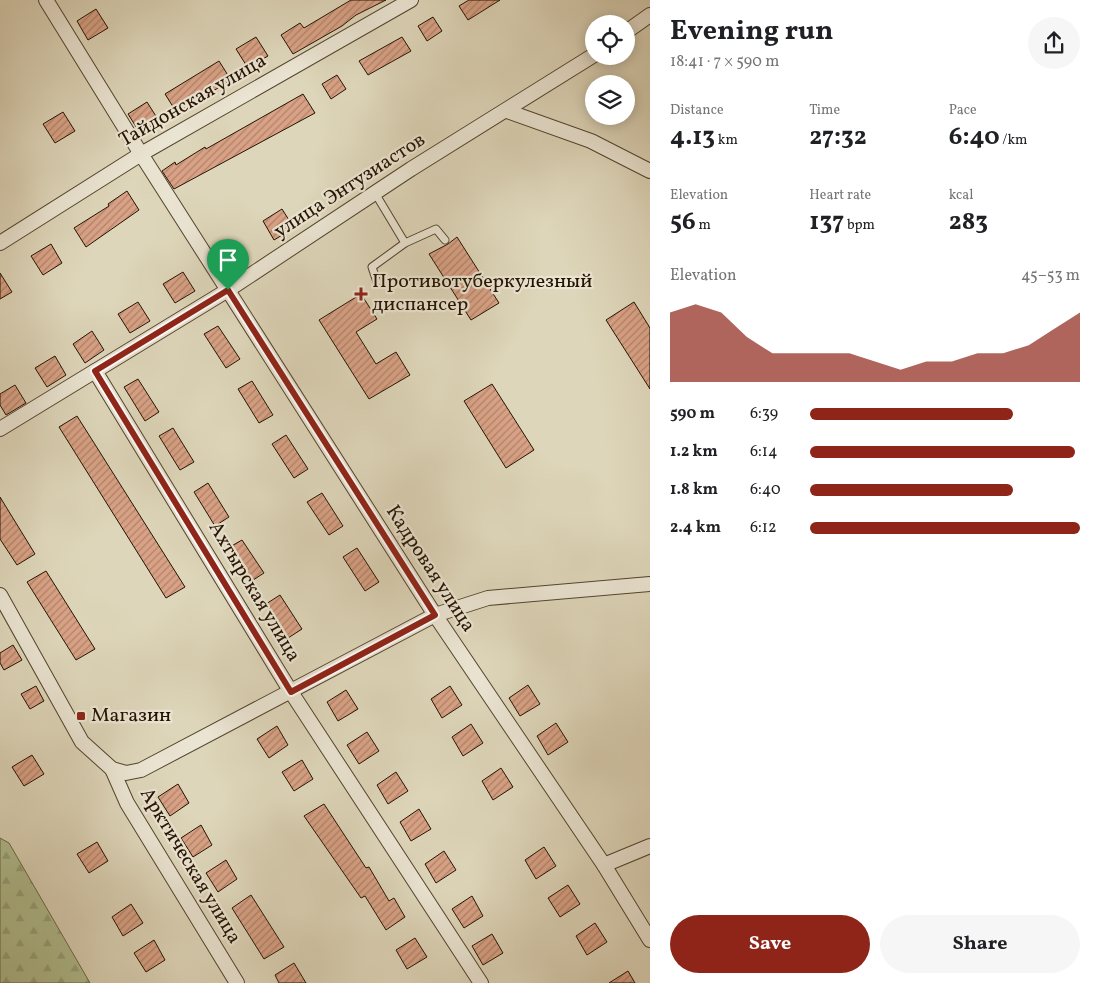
<!DOCTYPE html>
<html lang="en">
<head>
<meta charset="utf-8">
<style>
	body { margin:0; font-family:Vollkorn,serif; background:#f6f6f6; color:#202124; height:100vh; display:flex; flex-direction:column; font-size:19px; white-space:nowrap }
	* { box-sizing:border-box; margin:0 }
	p { font-size:16px; color:#757577 }
	.icon { flex:none; width:28px; height:28px; fill:none; stroke:currentColor; stroke-width:2; stroke-linecap:round; stroke-linejoin:round }
	.map { position:relative; flex:1; overflow:hidden }
	.panel { display:flex; flex-direction:column; background:#fff; width:450px }
	.panel>* { flex:none }
	.fabs { position:absolute; left:585px; top:15px; display:grid; gap:10px }
	.fabs a { display:grid; place-items:center; width:50px; height:50px; border-radius:50%; background:#fff; box-shadow:0 2px 12px #0003; font-size:25px }
	.pin { position:absolute; display:grid; place-items:center; width:42px; height:42px; color:#fff; margin:-51px -21px; border-radius:50% 50% 50% 0; rotate:-45deg; box-shadow:0 0 5px #0007 }
	.pin .icon { rotate:45deg }
	.round { display:grid; place-items:center; flex:none; width:52px; height:52px; border-radius:26px; background:#f6f6f6 }
	.summary { display:flex; align-items:center; justify-content:space-between; height:85px; padding:0 20px }
	h1 { font-size:28px; font-weight:700; line-height:38px }
	.stats { display:grid; grid-template-columns:repeat(3,1fr); gap:8px; height:85px; padding:5px 20px }
	.stats div { display:grid; align-content:center }
	.stats b { font-size:25px; font-weight:700 }
	.stats small { font-size:14px; font-weight:400 }
	.stats p { font-size:14px }
	.chart { height:140px; padding:10px 20px }
	.chart p { display:flex; justify-content:space-between }
	.chart svg { width:100%; height:90px; margin-top:5px; fill:#8f2418; opacity:.7 }
	.primary-button { display:flex; gap:10px; margin-top:auto; padding:10px 20px }
	.primary-button a { flex:1; height:58px; border-radius:30px; background:#8f2418; color:#fff; font-size:20px; font-weight:700; line-height:58px; text-align:center }
	.primary-button a+a { background:#f6f6f6; color:#202124 }
	ul { padding:0 20px; list-style:none; font-size:16px }
	li { display:grid; grid-template-columns:80px 60px 1fr; align-items:center; height:38px }
	li i { height:12px; border-radius:6px; background:#8f2418 }
	main { display:flex; flex:1; min-height:0 }
	.map>svg:first-child { display:block }
	.forest { fill:url(#forest-firs); stroke:#6a6848 }
	.building { fill:url(#building-hatch); stroke:#241300 }
	.lines { fill:none; stroke-linecap:round; stroke-linejoin:round }
	.service-casing { stroke:#52442e; stroke-width:9 }
	.minor-casing { stroke:#52442e; stroke-width:16 }
	.service { stroke:#eae4d2; stroke-width:7 }
	.minor { stroke:#eae4d2; stroke-width:14 }
	.route-casing { stroke:#fff; stroke-width:10 }
	.route { stroke:#8f2418; stroke-width:6 }
	.poi-dot { fill:#8f2418; stroke:#eae4d2; stroke-width:2 }
	.labels { text-anchor:middle; dominant-baseline:central; stroke-width:4.5; stroke-linejoin:round; paint-order:stroke }
	.street-label { font-size:20px; fill:#241300; stroke:#eae4d2 }
	.poi-label { font-size:20px; fill:#241300; stroke:#eae4d2; text-anchor:start }
</style>
</head>
<body>
<main>
<div class="map">
<svg width="650" height="983" viewBox="0 0 650 983">
	<defs>
		<pattern id="forest-firs" width="22" height="20" patternUnits="userSpaceOnUse" patternTransform="scale(1.25)"><rect width="22" height="20" fill="#b1be90"/><path d="M5 1l3.5 6h-7zM16 11l3.5 6h-7z" fill="#98a27a"/></pattern>
		<pattern id="building-hatch" width="6" height="6" patternUnits="userSpaceOnUse" patternTransform="scale(1.25)"><rect width="6" height="6" fill="#d9a286"/><path d="M-1 1l2-2M0 6l6-6M5 7l2-2" fill="none" stroke="#b0836b"/></pattern>
	</defs>
	<rect width="100%" height="100%" fill="#ded6ba"/>
	<filter id="stains"><feTurbulence type="fractalNoise" baseFrequency=".004" numOctaves="4"/><feColorMatrix values="0 0 0 0 .2 0 0 0 0 .09 0 0 0 0 .02 0 0 0 .5 -.17"/></filter>
	<radialGradient id="worn" r=".72"><stop offset=".6" stop-color="#630" stop-opacity="0"/><stop offset="1" stop-color="#630" stop-opacity=".3"/></radialGradient>
	<path class="forest" d="M0,838L9,843L90,983H0Z"/>
	<g class="building">
		<path d="M351,0H386L356,15L342,26L293,54L281,35L300,23L304,28Z"/>
		<path d="M469,0H500L468,20L459,6Z"/>
		<path d="M96,9L108,28L88,40L77,21Z"/>
		<path d="M433,17L442,31L427,41L418,26Z"/>
		<path d="M256,37L268,56L248,68L236,49Z"/>
		<path d="M402,37L411,51L368,75L359,61Z"/>
		<path d="M219,61L231,80L177,113L165,94Z"/>
		<path d="M337,75L346,89L331,99L322,84Z"/>
		<path d="M303,94L315,113L174,189L162,171L175,162L176,165L205,147L206,149Z"/>
		<path d="M147,102L159,121L140,133L128,114Z"/>
		<path d="M63,112L75,131L55,143L43,124Z"/>
		<path d="M127,191L139,210L86,247L74,228L109,206L108,204Z"/>
		<path d="M282,209L294,228L274,240L263,221Z"/>
		<path d="M457,237L499,303L471,320L429,254L448,244Z"/>
		<path d="M51,244L62,263L43,275L31,256Z"/>
		<path d="M183,272L195,291L175,303L163,284Z"/>
		<path d="M0,273L12,292L0,299Z"/>
		<path d="M361,294L377,319L356,332L376,364L396,352L410,375L369,399L319,320Z"/>
		<path d="M138,302L150,321L130,333L118,314Z"/>
		<path d="M634,302L650,328V389L606,320Z"/>
		<path d="M218,326L240,359L226,368L204,334Z"/>
		<path d="M92,331L104,350L85,363L73,344Z"/>
		<path d="M55,356L66,375L47,387L35,368Z"/>
		<path d="M138,379L159,412L145,421L124,387Z"/>
		<path d="M252,381L273,415L259,423L238,389Z"/>
		<path d="M492,384L534,450L506,468L464,401Z"/>
		<path d="M15,385L26,403L6,415L0,405V394Z"/>
		<path d="M77,416L185,587L166,598L59,427Z"/>
		<path d="M173,428L194,462L180,470L159,436Z"/>
		<path d="M286,435L308,469L294,478L272,444Z"/>
		<path d="M208,483L229,517L215,526L194,492Z"/>
		<path d="M322,493L343,526L329,535L307,502Z"/>
		<path d="M0,497L35,554L17,565L0,539Z"/>
		<path d="M242,540L264,573L250,582L228,548Z"/>
		<path d="M357,548L379,582L365,591L343,557Z"/>
		<path d="M46,571L95,649L76,660L27,582Z"/>
		<path d="M280,595L302,629L288,638L266,604Z"/>
		<path d="M13,645L22,660L4,670L0,663V653Z"/>
		<path d="M528,685L540,704L520,716L509,698Z"/>
		<path d="M36,686L44,701L30,709L21,694Z"/>
		<path d="M450,686L462,705L442,718L431,699Z"/>
		<path d="M346,690L358,709L338,721L327,702Z"/>
		<path d="M556,723L568,742L548,755L537,736Z"/>
		<path d="M471,724L483,743L463,756L452,737Z"/>
		<path d="M277,726L288,745L269,758L257,739Z"/>
		<path d="M367,732L379,751L359,764L347,745Z"/>
		<path d="M32,755L44,774L24,786L12,767Z"/>
		<path d="M302,760L313,779L294,791L282,772Z"/>
		<path d="M501,768L513,787L493,800L482,781Z"/>
		<path d="M396,772L408,791L388,804L377,785Z"/>
		<path d="M178,784L189,803L170,816L158,797Z"/>
		<path d="M324,804L366,868L369,867L389,901L394,898L405,917L386,930L365,896L361,898L304,816Z"/>
		<path d="M419,809L431,829L411,841L400,822Z"/>
		<path d="M201,825L212,845L193,857L181,838Z"/>
		<path d="M97,842L108,861L89,873L77,854Z"/>
		<path d="M544,847L556,866L536,879L525,860Z"/>
		<path d="M444,851L456,870L436,883L425,864Z"/>
		<path d="M226,860L237,879L218,892L206,873Z"/>
		<path d="M568,885L580,904L560,917L548,898Z"/>
		<path d="M251,895L284,947L264,959L232,908Z"/>
		<path d="M472,896L483,916L464,928L452,909Z"/>
		<path d="M131,904L143,923L123,936L112,917Z"/>
		<path d="M595,923L607,942L587,955L576,936Z"/>
		<path d="M492,934L503,953L483,965L472,946Z"/>
		<path d="M415,938L427,957L407,969L396,950Z"/>
		<path d="M154,940L165,960L146,972L134,953Z"/>
		<path d="M294,963L306,983H279L275,975Z"/>
		<path d="M628,971L635,983H609Z"/>
	</g>
	<g class="lines">
		<defs>
			<g id="service">
				<path d="M375,193L405,243L372,267L377,282"/>
				<path d="M405,243L436,229L445,240"/>
			</g>
			<g id="minor">
				<path d="M46,0L141,154L435,615L604,865L650,940"/>
				<path d="M626,32L650,15"/>
				<path d="M507,111L591,141L650,171"/>
				<path d="M0,243L141,154L411,0"/>
				<path d="M95,371L291,692L481,983"/>
				<path d="M0,429L228,290L411,169L594,55"/>
				<path d="M0,595L82,742L112,769L126,773L141,770L435,615L488,598L650,584"/>
				<path d="M112,769L127,803L237,983"/>
				<path d="M604,865L650,846"/>
			</g>
		</defs>
		<use href="#service" class="service-casing"/>
		<use href="#minor" class="minor-casing"/>
		<use href="#service" class="service"/>
		<use href="#minor" class="minor"/>
	</g>
	<g class="lines">
		<defs>
			<path id="route" d="M228,290L435,615L291,692L95,371Z"/>
		</defs>
		<use href="#route" class="route-casing"/>
		<use href="#route" class="route"/>
	</g>
	<g class="poi-dot">
		<path d="M358.5 286.5h5v5h5v5h-5v5h-5v-5h-5v-5h5z"/>
		<rect x="76" y="711" width="10" height="10" rx="2.5"/>
	</g>
	<g class="labels">
		<g class="street-label">
			<text transform="translate(193 101) rotate(-30)">Тайдонская улица</text>
			<text transform="translate(350 186) rotate(-33)">улица Энтузиастов</text>
			<text transform="translate(430 569) rotate(57)">Кадровая улица</text>
			<text transform="translate(254 592) rotate(59)">Ахтырская улица</text>
			<text transform="translate(190 866) rotate(59)">Арктическая улица</text>
		</g>
		<g class="poi-label">
			<text x="372" y="282">Противотуберкулезный<tspan x="372" dy="23">диспансер</tspan></text>
			<text x="91" y="716">Магазин</text>
		</g>
	</g>
	<rect width="100%" height="100%" filter="url(#stains)"/>
	<rect width="100%" height="100%" fill="url(#worn)"/>
</svg>
<div class="fabs">
<a><svg class="icon" aria-label="locate" viewBox="0 0 24 24"><circle cx="12" cy="12" r="6"/><path d="M12 2v4M12 18v4M2 12h4M18 12h4"/></svg></a>
<a><svg class="icon" aria-label="layers" viewBox="0 0 24 24"><path d="M12 4l9 5-9 5-9-5zM3 14l9 5 9-5"/></svg></a>
</div>
<div class="pin" style="left:228px;top:290px;background:#1e9e55"><svg class="icon" aria-label="arrive" viewBox="0 0 24 24"><path d="M6 21V4h12l-3 4 3 4H6"/></svg></div>
</div>
<section class="panel">
<div class="summary"><div><h1>Evening run</h1><p>18:41 · 7 × 590 m</p></div><a class="round"><svg class="icon" aria-label="share" viewBox="0 0 24 24"><path d="M12 15V3M7 8l5-5 5 5M5 13v7h14v-7"/></svg></a></div>
<div class="stats">
<div><p>Distance</p><b>4.13<small> km</small></b></div>
<div><p>Time</p><b>27:32</b></div>
<div><p>Pace</p><b>6:40<small> /km</small></b></div>
</div>
<div class="stats">
<div><p>Elevation</p><b>56<small> m</small></b></div>
<div><p>Heart rate</p><b>137<small> bpm</small></b></div>
<div><p>kcal</p><b>283</b></div>
</div>
<div class="chart"><p><span>Elevation</span>45–53 m</p>
<svg viewBox="0 0 160 44" preserveAspectRatio="none"><path d="M0 44V10L10 6L20 10L30 22L40 30L50 30L60 30L70 30L80 34L90 38L100 34L110 34L120 30L130 30L140 26L150 18L160 10V44z"/></svg>
</div>
<ul>
<li><b>590 m</b>6:39<i style="width:75%"></i></li>
<li><b>1.2 km</b>6:14<i style="width:98%"></i></li>
<li><b>1.8 km</b>6:40<i style="width:75%"></i></li>
<li><b>2.4 km</b>6:12<i style="width:100%"></i></li>
</ul>
<div class="primary-button"><a>Save</a><a>Share</a></div>
</section>
</main>
</body>
</html>
